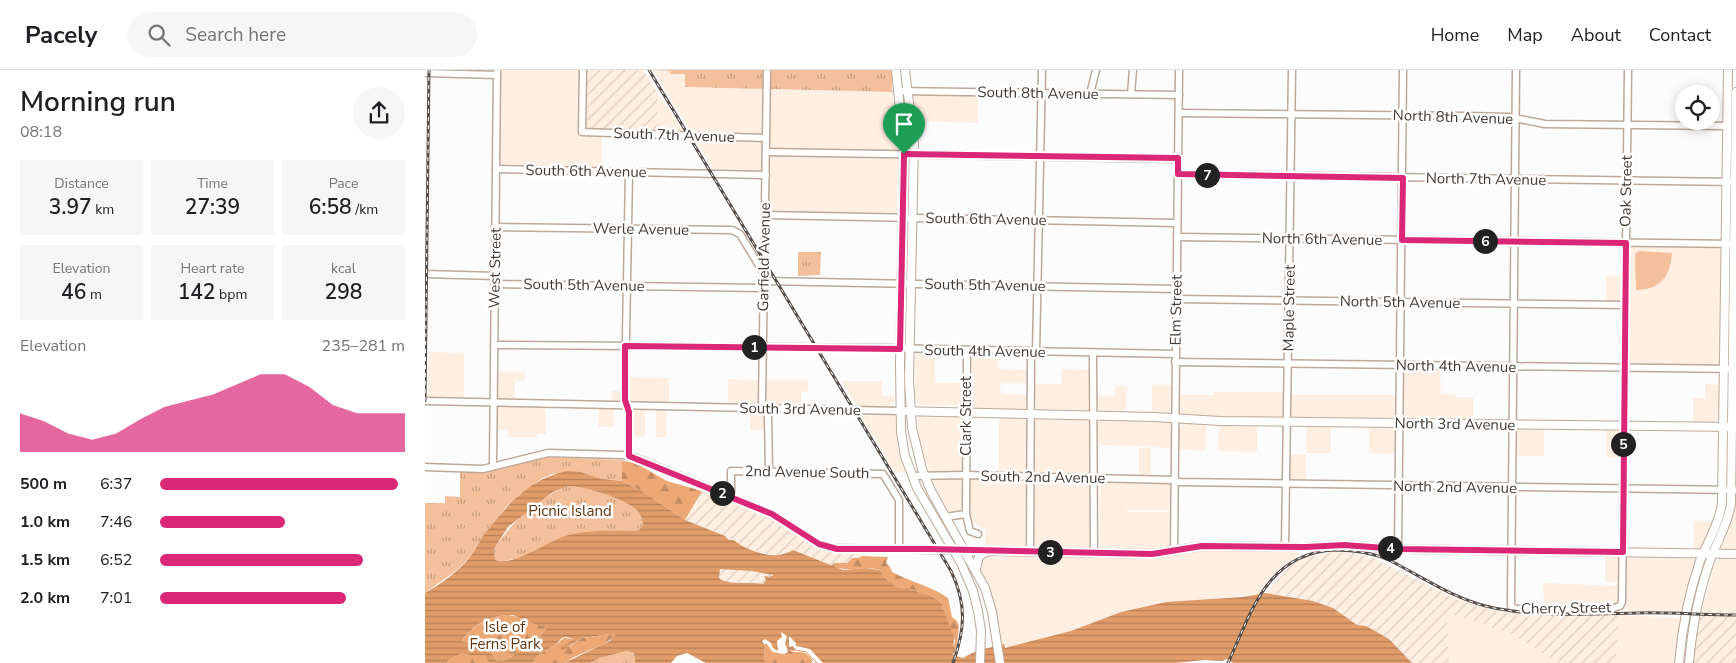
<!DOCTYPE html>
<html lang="en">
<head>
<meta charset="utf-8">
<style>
	body { margin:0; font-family:"Nunito Sans",sans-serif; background:#f6f6f6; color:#202124; height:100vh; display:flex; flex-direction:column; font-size:19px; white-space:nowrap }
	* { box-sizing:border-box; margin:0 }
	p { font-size:16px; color:#757577 }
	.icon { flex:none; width:28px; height:28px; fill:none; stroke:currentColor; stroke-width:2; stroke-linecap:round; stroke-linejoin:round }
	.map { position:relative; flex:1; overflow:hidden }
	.sheet { display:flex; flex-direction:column; background:#fff; width:425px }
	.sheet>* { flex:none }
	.controls { position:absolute; left:1250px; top:15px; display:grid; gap:10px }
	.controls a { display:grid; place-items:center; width:45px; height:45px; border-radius:50%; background:#fff; box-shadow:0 2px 12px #0003; font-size:25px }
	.pin { position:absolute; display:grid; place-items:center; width:42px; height:42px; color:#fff; margin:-51px -21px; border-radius:50% 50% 50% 0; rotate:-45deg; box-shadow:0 0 5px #0007 }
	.pin .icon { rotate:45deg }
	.km { position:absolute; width:25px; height:25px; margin:-12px; border-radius:50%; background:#222; color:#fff; font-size:14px; line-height:25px; text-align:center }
	.round { display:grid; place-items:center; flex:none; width:52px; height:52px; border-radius:26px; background:#f6f6f6 }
	.headline { display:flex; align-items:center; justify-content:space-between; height:85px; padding:0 20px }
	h1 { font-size:28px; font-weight:600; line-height:38px }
	.figures { display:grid; grid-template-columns:repeat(3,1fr); gap:8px; height:85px; padding:5px 20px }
	.figures div { display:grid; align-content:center; border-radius:0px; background:#f6f6f6; text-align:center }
	.figures b { font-size:21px; font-weight:600 }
	.figures small { font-size:14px; font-weight:400 }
	.figures p { font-size:14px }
	.chart { height:140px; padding:10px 20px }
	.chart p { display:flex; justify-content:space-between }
	.chart svg { width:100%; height:90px; margin-top:5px; fill:#db2777; opacity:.7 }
	ul { padding:0 20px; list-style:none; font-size:16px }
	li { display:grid; grid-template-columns:80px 60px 1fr; align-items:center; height:38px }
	li i { height:12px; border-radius:6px; background:#db2777 }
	header { display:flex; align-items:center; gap:30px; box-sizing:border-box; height:70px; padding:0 25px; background:#fff; border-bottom:1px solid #e0e0e0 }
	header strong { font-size:24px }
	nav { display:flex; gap:28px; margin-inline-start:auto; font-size:18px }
	.search { width:350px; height:45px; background:#f6f6f6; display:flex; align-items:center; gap:12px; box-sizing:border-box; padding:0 18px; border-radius:28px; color:#757577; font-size:19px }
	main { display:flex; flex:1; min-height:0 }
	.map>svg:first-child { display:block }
	.built { fill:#ffeee2 }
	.industrial { fill:url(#industrial-furrows) }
	.grass { fill:url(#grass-tufts) }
	.forest { fill:url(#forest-firs) }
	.garden { fill:#f4c09b }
	.water { fill:url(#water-rules); fill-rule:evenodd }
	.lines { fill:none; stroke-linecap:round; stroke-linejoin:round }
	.stream { stroke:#e09c69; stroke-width:1 }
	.minor-casing { stroke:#bda89a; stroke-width:9 }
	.major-casing { stroke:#bda89a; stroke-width:10 }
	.minor { stroke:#fff; stroke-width:6 }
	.major { stroke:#fff; stroke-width:8 }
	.rail-casing { stroke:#564e49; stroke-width:3 }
	.rail { stroke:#fff; stroke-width:1; stroke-dasharray:4; stroke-linecap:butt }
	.route-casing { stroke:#fff; stroke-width:10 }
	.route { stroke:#db2777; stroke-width:6 }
	.labels { text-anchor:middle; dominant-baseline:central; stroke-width:5; stroke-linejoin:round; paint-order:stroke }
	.street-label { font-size:15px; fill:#423a34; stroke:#fff }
	.park-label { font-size:15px; fill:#62350e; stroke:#fff }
</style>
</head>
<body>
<header>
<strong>Pacely</strong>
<div class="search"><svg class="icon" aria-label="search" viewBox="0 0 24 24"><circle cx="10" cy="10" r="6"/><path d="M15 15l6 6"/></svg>Search here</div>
<nav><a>Home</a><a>Map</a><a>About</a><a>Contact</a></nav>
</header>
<main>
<section class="sheet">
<div class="headline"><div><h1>Morning run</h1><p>08:18</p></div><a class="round"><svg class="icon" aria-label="share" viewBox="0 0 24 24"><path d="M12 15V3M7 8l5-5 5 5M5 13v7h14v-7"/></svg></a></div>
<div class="figures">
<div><p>Distance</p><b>3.97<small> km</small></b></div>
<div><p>Time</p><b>27:39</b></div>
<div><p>Pace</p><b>6:58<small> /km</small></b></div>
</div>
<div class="figures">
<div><p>Elevation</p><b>46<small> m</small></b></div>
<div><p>Heart rate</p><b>142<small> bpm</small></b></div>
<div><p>kcal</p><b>298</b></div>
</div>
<div class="chart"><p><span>Elevation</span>235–281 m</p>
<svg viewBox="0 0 160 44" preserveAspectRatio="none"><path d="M0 44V25L10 29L20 35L30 38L40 35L50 28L60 22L70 19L80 16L90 11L100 6L110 6L120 12L130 21L140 25L150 25L160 25V44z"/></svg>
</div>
<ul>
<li><b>500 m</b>6:37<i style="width:97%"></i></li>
<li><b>1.0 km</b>7:46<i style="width:51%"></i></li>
<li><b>1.5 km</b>6:52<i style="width:83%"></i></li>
<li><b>2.0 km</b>7:01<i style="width:76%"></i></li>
</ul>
</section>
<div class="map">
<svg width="1311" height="593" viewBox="0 0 1311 593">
	<defs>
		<pattern id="industrial-furrows" width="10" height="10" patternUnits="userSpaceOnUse" patternTransform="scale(1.25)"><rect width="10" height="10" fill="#ffeee2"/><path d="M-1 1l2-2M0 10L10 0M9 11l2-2" fill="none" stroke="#dccdc2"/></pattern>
		<pattern id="grass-tufts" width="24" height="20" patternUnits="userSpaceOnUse" patternTransform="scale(1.25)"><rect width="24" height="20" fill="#f4c09b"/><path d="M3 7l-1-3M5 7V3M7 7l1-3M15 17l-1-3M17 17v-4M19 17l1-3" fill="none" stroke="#c79d7f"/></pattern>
		<pattern id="forest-firs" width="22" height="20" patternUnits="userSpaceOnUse" patternTransform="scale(1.25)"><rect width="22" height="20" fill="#eda975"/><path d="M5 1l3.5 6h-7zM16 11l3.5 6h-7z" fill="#c28b61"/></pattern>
		<pattern id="water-rules" width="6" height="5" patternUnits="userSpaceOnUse" patternTransform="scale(1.25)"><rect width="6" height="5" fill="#e09c69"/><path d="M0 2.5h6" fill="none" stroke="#b78057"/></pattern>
	</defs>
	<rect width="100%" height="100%" fill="#fcfcfc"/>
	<g class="built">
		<path d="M76,0H155L154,66L177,67V97L76,94L75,92Z"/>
		<path d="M228,0L245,1L246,4H260V17L467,22L473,71L472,141L469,144H452L344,141L343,138L344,102L289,100Z"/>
		<path d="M233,24L259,62L232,61Z"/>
		<path d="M489,25H553V53L490,51L487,30Z"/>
		<path d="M1207,177L1292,178L1295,179L1297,183L1296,289L1294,295L1204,293L1203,232L1181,231V206H1204V182Z"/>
		<path d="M4,282L39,283V327H3Z"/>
		<path d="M510,283V313H547V290L549,285L567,286L573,284V299L602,300V313H575L576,324L602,325V339H556L538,336L493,335L490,328V285Z"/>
		<path d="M637,299L666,300L665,335L664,341L611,339L610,314H636Z"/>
		<path d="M980,299H1015L1016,324H1029L1030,327H1048V351L770,346L756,345L754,342V325H789V322H860L861,325H979Z"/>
		<path d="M72,302H100V311H90V329L73,328Z"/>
		<path d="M204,307L244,308V332L187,331V321H203Z"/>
		<path d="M303,309L334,310V333L303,334Z"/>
		<path d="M341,310H383V321L376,322V335L344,334L342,332Z"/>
		<path d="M416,311H457V326H471L470,332L465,336H432Z"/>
		<path d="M1280,314L1296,315L1292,350L1289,352L1268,353V328H1280Z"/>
		<path d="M690,315L702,316L701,342L674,341L673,338V326H690Z"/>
		<path d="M727,315H747L745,343H727Z"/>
		<path d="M73,337L121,338V364H112V367H83V360H71V340Z"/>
		<path d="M174,339H189V357H173Z"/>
		<path d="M210,340H220V367H207L208,342Z"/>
		<path d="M231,340L242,341L241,367H231Z"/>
		<path d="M325,342L339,343L341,345L340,360H325Z"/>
		<path d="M436,345L470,346L476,383L482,403L470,402Z"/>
		<path d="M494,346L537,347V409L574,410V347L664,349L665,478H611L609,475L610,441H600V477H560V460L546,451V433H537L535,441L527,444L522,441L516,430L498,384L493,365L492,350Z"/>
		<path d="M679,349L745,352L746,379L724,376L674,375L673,352Z"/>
		<path d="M758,354H781V381L754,379V359Z"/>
		<path d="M794,355H832V382L793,381Z"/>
		<path d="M882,356H906V383H881Z"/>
		<path d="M944,357L971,358V384L944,383Z"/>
		<path d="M1094,359H1119V386H1090V364Z"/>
		<path d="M1181,360L1195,361V388L1181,387Z"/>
		<rect x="714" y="378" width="12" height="27"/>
		<path d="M881,384V411L865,410V385Z"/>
		<path d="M675,412L745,413V440H701L702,442H745L744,478L719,481L675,479Z"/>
		<path d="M1311,426V480L1296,479V475L1304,455Z"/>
		<path d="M1269,451H1290L1278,477L1276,478H1268Z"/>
		<path d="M779,479L875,481L874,485L852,501L843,510L835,524L782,530L741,532L696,542L646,561L581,578L576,574L567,528L555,496L556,491L559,489L585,486Z"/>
		<path d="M1180,485L1264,487L1268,489L1271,494L1260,541H1201L1202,512H1180Z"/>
		<path d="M1296,487H1311V542L1277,540L1290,493L1294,488Z"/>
		<path d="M1118,513L1196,516L1195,532L1191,536L1119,537Z"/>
		<path d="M1022,543L1085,563L1134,593H1024Z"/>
		<path d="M1194,545L1261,548L1254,593H1188L1191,591Z"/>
	</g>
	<g class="industrial">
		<path d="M158,0H218L233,24L232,65L157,62Z"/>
		<path d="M278,419L345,447L386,473L398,479L412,482L437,483V486L434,488H427L421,493H409L406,496L368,480L351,486L330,481L314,475L298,465L260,450Z"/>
		<path d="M907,482L928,483L949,488L1031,529L1063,539L1092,544L1114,545H1194L1191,591L1188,593H1134L1085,563L1022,543L1024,593H987L964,569L946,560L932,555L908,538L874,528L841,523L866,495L879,488Z"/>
		<path d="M284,498L326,501L350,505L344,507L338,514L322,512H300L294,508L295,500Z"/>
		<path d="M1277,540L1311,542V593H1268L1271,568Z"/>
	</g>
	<g class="grass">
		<path d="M231,0H467V22L260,17V4H245V1Z"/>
		<path d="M373,182H396L395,205L373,206Z"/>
		<path d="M120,387L198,390V411L177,409L156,402L127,404L116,409L96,423L81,437L63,459L45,487L32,500L0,523V433H20V426L35,427V402H63Z"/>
		<path d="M143,416C158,416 197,428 209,438C215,442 217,448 218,455L214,460L75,492L70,490L69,479C88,451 111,428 143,416Z"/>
		<path d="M202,581L209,583L210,593H165L175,588Z"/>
	</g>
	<g class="forest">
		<path d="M197,391L209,392L242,411L277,421L260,450L217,421L197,411Z"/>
		<path d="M437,486L463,487L461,493L465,497L467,502C486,512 506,516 523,528L527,547L532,551L534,556L532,574L529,584L527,582L530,571L516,532L503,524L496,523L483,518L470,517L467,512L461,509L455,500C436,495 425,503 406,496L409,493H422L427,488H434Z"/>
		<path d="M83,545C97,546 107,555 120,556L121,559L112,570L81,590L72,591L63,578L50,576L37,571C48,555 64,546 83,545Z"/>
		<path d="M186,564H189V567L179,574L149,587L139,593H107L116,583L129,576L139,568L149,569L144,577L157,568Z"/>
		<path d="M341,573L348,582L359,584L363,582L362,579C372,586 378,576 388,591L386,593H340L339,578Z"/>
		<path d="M37,583L44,585H59L64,593H19Z"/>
	</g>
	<path class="garden" d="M1214,181L1247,183C1245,207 1236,219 1211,220L1210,184Z"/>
	<path class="water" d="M142,401L156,402L177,409L197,411L217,421L260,450L300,466L304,470H309C316,478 342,487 353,485C358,485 363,482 368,480L418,500L440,498L455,500L461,509L467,512L470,517L483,518L496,523L503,524L516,532L529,567L528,585L538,588L551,581L579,574L580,578L587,576L646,561L696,542L741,532L817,527L841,523L888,531L908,538L932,555L941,556L964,569L987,593H808L802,589L797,591L779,590L751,593H398L385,579L371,576V573L364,566V577L368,576L370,579V581L363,580L360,574L362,566L356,562L357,567L352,571L353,581L348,578L346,573L340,569L337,571L340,575L339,580L340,593H281L262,583L252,586L246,593H210L209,583L202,581L175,588L165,593H139L185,571L190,565L186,564L157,568L138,580H136V577L149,569L141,567L137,568L129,576L116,583L107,593H64L59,585H44L37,583L19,593H0V523C16,514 33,502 45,487C52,478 56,467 64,458C87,430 105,409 142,401ZM143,416C158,416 197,428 209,438C215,442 217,448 218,455L214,460L208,461C183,461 159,459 135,468C119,474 86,497 70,490L69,479L83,457L121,427L128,422ZM295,499L326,501L349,505L344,507L339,506L341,510L338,514C326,511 302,516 294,508ZM88,545L112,555L120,556L121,559L112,570L81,590L72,591L63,578L52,576L37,571C48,554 67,544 88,545Z"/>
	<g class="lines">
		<path class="stream" d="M370,580L381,582L392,593"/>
		<defs>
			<g id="minor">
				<path d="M158,0L157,62L341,68"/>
				<path d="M1091,0L1086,532V536L1090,539H1186L1195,536L1197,532L1203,0"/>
				<path d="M342,1L337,332L343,347L344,401"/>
				<path d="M0,3L72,5"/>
				<path d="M472,21L754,25"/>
				<path d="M665,24L671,0"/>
				<path d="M706,24L708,0"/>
				<path d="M754,43L1039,46L1084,47L1120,54L1302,56"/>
				<path d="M341,82L753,89"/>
				<path d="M71,99L341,105"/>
				<path d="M753,104L1310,112"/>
				<path d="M340,145L752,153"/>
				<path d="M70,157L307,160L315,164L338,202"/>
				<path d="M752,167L1311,174"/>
				<path d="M0,204L70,206"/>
				<path d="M339,211L751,219"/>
				<path d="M70,214L339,218"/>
				<path d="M751,229L1200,235"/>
				<path d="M69,275L462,278L750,284"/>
				<path d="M542,281L541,444L545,461L553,464"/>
				<path d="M611,282L617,0"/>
				<path d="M668,283L669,483"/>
				<path d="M750,292L1311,299"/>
				<path d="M0,331L474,341"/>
				<path d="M204,386V342L200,330V321L204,102"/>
				<path d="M68,396L72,0"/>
				<path d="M0,397L58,399L123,383L197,385L209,387L347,444L394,474L407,478L563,481"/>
				<path d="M487,406L541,405L749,410L754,412L1311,420"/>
				<path d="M306,427V401L458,404L474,430V479"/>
				<path d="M520,447L541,444"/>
				<path d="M860,477L867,0"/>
				<path d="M973,479L978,0"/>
				<path d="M749,481L754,0"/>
				<path d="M605,482L606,282"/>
			</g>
			<g id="major">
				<path d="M471,0L479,78L475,295L476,362L480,386L492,418L536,493L548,521L553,541L556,561L555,593"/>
				<path d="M480,0L489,73L484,311L487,358L497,399L506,421L560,518L567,542L575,593"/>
				<path d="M474,341L729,347L795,351L1311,357"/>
				<path d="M551,499L554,486L564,481L727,484L777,476L881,477L919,475L973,479L1311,484"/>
				<path d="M1254,593C1257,559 1264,523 1275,491C1283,471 1294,454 1297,433L1303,0"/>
				<path d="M1264,593C1267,558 1274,521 1286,488C1293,469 1303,454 1306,434L1311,22"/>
			</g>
		</defs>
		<use href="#minor" class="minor-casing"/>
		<use href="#major" class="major-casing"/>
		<use href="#minor" class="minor"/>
		<use href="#major" class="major"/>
		<defs>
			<g id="rail">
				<path d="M224,0L526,501C542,534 540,560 528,593"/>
				<path d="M0,331L4,0"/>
				<path d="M803,593C827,541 842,483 910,480C929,480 949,483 966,491C999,508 1032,531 1069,538C1116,547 1165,544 1212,543C1245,542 1278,545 1311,545"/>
			</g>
		</defs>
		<use href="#rail" class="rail-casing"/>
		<use href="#rail" class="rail"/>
	</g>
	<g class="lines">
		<defs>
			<path id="route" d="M479,84L753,88V104L978,108L977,170L1201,173L1198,482L973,479L919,475L881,477L777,476L727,484L504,479H412L394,474L347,444L204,386V342L200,330V276L475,279Z"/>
		</defs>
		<use href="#route" class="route-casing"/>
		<use href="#route" class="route"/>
	</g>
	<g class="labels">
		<g class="street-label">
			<text transform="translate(613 23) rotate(1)">South 8th Avenue</text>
			<text transform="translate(1028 47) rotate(2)">North 8th Avenue</text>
			<text transform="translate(249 65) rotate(2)">South 7th Avenue</text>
			<text transform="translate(161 101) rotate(1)">South 6th Avenue</text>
			<text transform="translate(1061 109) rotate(1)">North 7th Avenue</text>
			<text transform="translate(1201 121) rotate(-89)">Oak Street</text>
			<text transform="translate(561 149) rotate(1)">South 6th Avenue</text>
			<text transform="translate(216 159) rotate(1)">Werle Avenue</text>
			<text transform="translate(897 169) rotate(1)">North 6th Avenue</text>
			<text transform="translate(339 187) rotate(-89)">Garfield Avenue</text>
			<text transform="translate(70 198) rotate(-89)">West Street</text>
			<text transform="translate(159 215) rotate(1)">South 5th Avenue</text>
			<text transform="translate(560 215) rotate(1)">South 5th Avenue</text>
			<text transform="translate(975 232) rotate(1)">North 5th Avenue</text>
			<text transform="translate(864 238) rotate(-89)">Maple Street</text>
			<text transform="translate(751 240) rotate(-89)">Elm Street</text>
			<text transform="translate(560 281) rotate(1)">South 4th Avenue</text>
			<text transform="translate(1031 296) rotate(1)">North 4th Avenue</text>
			<text transform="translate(375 339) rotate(1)">South 3rd Avenue</text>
			<text transform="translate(541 346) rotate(-90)">Clark Street</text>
			<text transform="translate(1030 354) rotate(1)">North 3rd Avenue</text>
			<text transform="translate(382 402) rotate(1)">2nd Avenue South</text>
			<text transform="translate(618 407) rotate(1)">South 2nd Avenue</text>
			<text transform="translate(1030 417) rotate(1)">North 2nd Avenue</text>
			<text transform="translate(1141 538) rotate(-1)">Cherry Street</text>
		</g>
		<g class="park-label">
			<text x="145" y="441">Picnic Island</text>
			<text x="80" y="557">Isle of<tspan x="80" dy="17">Ferns Park</tspan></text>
		</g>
	</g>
</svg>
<div class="controls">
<a><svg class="icon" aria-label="locate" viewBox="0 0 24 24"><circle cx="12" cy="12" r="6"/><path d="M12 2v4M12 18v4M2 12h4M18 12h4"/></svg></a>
</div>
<div class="pin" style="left:479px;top:84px;background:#1e9e55"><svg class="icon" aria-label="arrive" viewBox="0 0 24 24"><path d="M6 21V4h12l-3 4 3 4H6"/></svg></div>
<b class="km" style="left:329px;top:277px">1</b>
<b class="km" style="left:297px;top:423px">2</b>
<b class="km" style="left:625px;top:482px">3</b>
<b class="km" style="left:965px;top:478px">4</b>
<b class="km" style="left:1198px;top:374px">5</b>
<b class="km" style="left:1060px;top:171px">6</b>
<b class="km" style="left:782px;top:105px">7</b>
</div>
</main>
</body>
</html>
